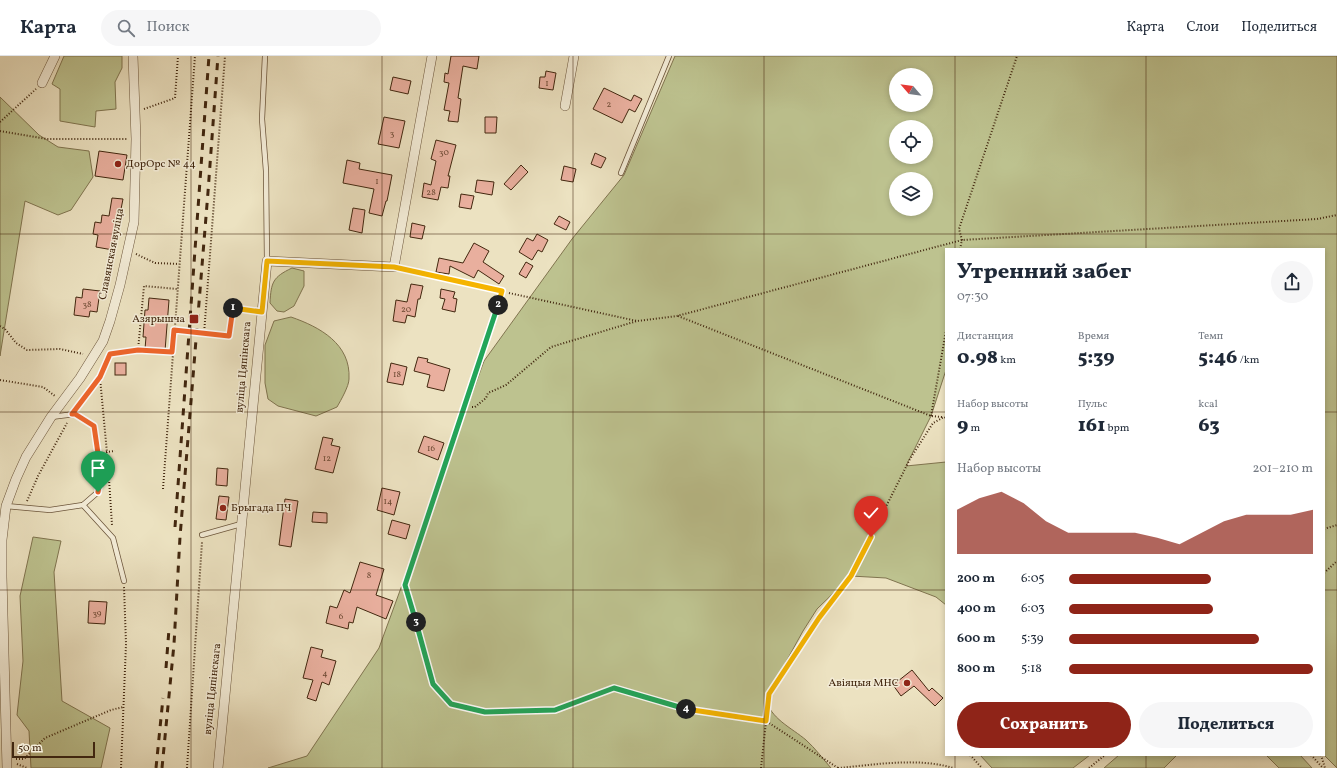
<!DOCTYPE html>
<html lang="ru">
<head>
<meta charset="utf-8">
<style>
	body { margin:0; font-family:Vollkorn,serif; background:#f6f6f7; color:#1f2937; height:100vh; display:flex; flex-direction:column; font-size:15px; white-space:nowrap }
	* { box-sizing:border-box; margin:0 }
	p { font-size:13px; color:#747a83 }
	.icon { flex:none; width:22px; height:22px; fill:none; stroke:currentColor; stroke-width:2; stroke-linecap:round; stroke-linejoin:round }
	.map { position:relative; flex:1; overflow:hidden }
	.drawer { position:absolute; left:945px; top:192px; width:380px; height:508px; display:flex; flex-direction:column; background:#fff; border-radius:0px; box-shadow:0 2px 6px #0003 }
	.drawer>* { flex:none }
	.needle { width:26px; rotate:298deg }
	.fabs { position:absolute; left:889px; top:12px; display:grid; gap:8px }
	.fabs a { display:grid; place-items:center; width:44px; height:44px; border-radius:50%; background:#fff; box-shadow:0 2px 6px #0003; font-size:20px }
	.scale { position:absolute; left:12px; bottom:10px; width:83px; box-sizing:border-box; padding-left:4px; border:2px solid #42270f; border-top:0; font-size:11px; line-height:14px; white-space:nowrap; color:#42270f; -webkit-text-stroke:3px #f3ecd7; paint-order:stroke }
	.pin { position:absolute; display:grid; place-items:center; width:34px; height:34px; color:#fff; margin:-41px -17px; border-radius:50% 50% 50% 0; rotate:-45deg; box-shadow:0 0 4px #0007 }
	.pin .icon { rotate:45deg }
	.km { position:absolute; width:20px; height:20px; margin:-10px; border-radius:50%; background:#222; color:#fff; font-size:11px; line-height:20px; text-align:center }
	.round { display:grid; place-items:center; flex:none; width:42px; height:42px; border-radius:21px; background:#f6f6f7 }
	.headline { display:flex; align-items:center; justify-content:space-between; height:68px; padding:0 12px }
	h1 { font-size:22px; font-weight:800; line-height:30px }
	.metrics { display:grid; grid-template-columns:repeat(3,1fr); gap:6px; height:68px; padding:4px 12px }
	.metrics div { display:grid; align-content:center }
	.metrics b { font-size:20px; font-weight:800 }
	.metrics small { font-size:11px; font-weight:400 }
	.metrics p { font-size:11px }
	.chart { height:112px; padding:8px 12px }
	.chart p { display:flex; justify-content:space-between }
	.chart svg { width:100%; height:72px; margin-top:4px; fill:#8f2418; opacity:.7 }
	.button { display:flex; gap:8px; margin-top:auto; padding:8px 12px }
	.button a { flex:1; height:46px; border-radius:24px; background:#8f2418; color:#fff; font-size:16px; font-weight:800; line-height:46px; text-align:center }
	.button a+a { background:#f6f6f7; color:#1f2937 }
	ul { padding:0 12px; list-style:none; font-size:13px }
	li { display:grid; grid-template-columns:64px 48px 1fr; align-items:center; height:30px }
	li i { height:10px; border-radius:5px; background:#8f2418 }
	header { display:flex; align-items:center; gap:24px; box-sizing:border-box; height:56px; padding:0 20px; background:#fff; border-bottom:1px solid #e0e1e3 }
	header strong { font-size:19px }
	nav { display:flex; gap:22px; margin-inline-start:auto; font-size:14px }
	.search { width:280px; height:36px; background:#f6f6f7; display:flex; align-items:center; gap:10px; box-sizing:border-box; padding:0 14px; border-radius:22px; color:#747a83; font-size:15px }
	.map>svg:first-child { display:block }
	.green { fill:#bdc28f; stroke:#80744f; fill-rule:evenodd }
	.building { fill:#e9af9e; stroke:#42270f }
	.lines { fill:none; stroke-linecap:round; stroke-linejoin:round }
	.service-casing { stroke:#6c563c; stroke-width:6 }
	.minor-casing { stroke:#6c563c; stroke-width:10 }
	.path { stroke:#42270f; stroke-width:2; stroke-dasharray:1 2; stroke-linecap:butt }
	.service { stroke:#f3ecd7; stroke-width:4.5 }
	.minor { stroke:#f3ecd7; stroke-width:9 }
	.rail { stroke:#42270f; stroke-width:3; stroke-dasharray:7 7; stroke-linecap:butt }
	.split-1-casing { stroke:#fff; stroke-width:8 }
	.split-2-casing { stroke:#fff; stroke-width:8 }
	.split-3-casing { stroke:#fff; stroke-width:8 }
	.split-4-casing { stroke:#fff; stroke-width:8 }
	.split-5-casing { stroke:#fff; stroke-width:8 }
	.split-1 { stroke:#f0652b; stroke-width:5 }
	.split-2 { stroke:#f5b400; stroke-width:5 }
	.split-3 { stroke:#22a559; stroke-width:5 }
	.split-4 { stroke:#22a559; stroke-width:5 }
	.split-5 { stroke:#f5b400; stroke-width:5 }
	.grid { fill:none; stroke:#42270f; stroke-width:1; stroke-opacity:0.55 }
	.poi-dot { fill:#8f2418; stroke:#f3ecd7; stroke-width:1.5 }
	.labels { text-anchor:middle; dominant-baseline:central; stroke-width:3; stroke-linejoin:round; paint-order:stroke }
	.number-label { font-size:9px; fill:#6c4933 }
	.poi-label { font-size:11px; fill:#42270f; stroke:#f3ecd7; text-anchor:start }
	.street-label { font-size:11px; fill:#42270f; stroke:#f3ecd7 }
</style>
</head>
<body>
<header>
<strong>Карта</strong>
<div class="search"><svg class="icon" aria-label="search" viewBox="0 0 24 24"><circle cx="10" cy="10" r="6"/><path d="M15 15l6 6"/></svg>Поиск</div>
<nav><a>Карта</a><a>Слои</a><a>Поделиться</a></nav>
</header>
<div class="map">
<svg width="1337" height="712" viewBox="0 0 1337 712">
	<rect width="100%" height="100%" fill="#ece2c1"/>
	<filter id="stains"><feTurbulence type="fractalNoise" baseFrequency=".005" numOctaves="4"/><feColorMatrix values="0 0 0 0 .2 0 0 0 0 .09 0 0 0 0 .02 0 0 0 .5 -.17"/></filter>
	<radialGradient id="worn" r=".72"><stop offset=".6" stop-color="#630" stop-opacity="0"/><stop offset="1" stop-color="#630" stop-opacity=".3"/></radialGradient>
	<g class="green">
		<path d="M64,0H122V12L115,26L116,53L96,55L95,71L60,65V33L52,28Z"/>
		<path d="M675,0H1337V712L1324,699V193H946V314L931,360L906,410L946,406V549L936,541L886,522L851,520L817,553L803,575L766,642C769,662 792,672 806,684C815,692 823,703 831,712H268L307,700L379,592L484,305L572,183L624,119ZM896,19H926V49H896ZM896,71H926V101H896ZM896,123H926V153H896Z"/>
		<path d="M0,41L39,79L58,91L89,95L93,121L71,154L58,159L25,145L0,300Z"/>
		<path d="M292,212L304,215V230L294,250L284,256L277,255L270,247C271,226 273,221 292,212Z"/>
		<path d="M291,261C320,271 351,288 349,323C349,330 341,344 337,351L316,360L278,350L268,343L265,327V289L274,265Z"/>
		<path d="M33,481L61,485L54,516L62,645L110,672L101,712H31L29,675L17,659L23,605L20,540Z"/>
		<path d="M980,699H1090L1073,712H992Z"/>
		<path d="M1119,699H1177L1164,712H1104Z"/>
		<path d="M1266,699H1300L1312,712H1279Z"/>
	</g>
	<g class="building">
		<path d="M451,0H479L477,13L463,10L458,42L461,43L458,66L448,65L450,55L444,54L449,27L444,26L445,17L448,18Z"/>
		<path d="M546,15L556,17L553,34L539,32L540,21H545Z"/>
		<path d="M393,21L411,25L408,38L390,34Z"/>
		<path d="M604,32L631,45L634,39L642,43L635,56L629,53L622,67L593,53Z"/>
		<path d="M384,61L405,65L399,92L378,88Z"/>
		<path d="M485,61H497L496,77H485Z"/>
		<path d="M436,84L456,89L448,120H450L448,132L441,131L438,144L422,141L424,127L431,129L436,105L431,103Z"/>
		<path d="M99,95L127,99L123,124L95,120Z"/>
		<path d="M595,97L606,102L601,112L591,108Z"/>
		<path d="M347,104L360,107L359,113L392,119L387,145H386L382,160L369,157L374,133L343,127Z"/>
		<path d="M521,109L528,116L511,134L504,128Z"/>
		<path d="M564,110L576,113L573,126L561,124Z"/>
		<path d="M477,124L494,126L492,139L475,136Z"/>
		<path d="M461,138L474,140L471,153L459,151Z"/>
		<path d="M112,142L123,143L113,194L96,191L98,179L93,178L95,166L101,167L102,159L109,160Z"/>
		<path d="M353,152L365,154L362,177L349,174Z"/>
		<path d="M559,160L570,166L566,174L554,168Z"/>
		<path d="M412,167L425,170L422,183L410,181Z"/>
		<path d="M537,178L548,184L542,196L538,194L532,204L519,196L527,182L533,185Z"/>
		<path d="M474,187L489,195L483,206L504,220L499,228L478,214L474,222L450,210L449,218L436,216L439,202L463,207Z"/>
		<path d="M526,206L533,210L526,222L519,218Z"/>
		<path d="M411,228L423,230L420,243H418L415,261L407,259L405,267L393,265L396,244L407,246Z"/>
		<path d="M83,233L100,235L97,256L90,255L89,261L74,259L76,241L82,242Z"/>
		<path d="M441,233L455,236L453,242L457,243L455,256L442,253L445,243L440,242Z"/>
		<path d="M149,242L169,244L165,295L145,293L146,281H143L145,254H148Z"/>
		<path d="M418,301L428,303L427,306L450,313L444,335L427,331L430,319L414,315Z"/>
		<rect x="115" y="307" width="11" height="12"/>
		<path d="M391,307L407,311L403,329L387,326Z"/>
		<path d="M424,380L444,387L438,404L418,396Z"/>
		<path d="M323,381L333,383L331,389L340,391L333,417L315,413Z"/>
		<path d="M217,412L228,413L227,430L216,429Z"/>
		<path d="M382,432L400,436L394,459L377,454Z"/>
		<path d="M219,440L229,441L226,464L216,463Z"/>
		<path d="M285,443L298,445L291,491L279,489Z"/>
		<path d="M313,456L327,457V467L312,466Z"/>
		<path d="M392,464L410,469L406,483L388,478Z"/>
		<path d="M360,506L384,513L376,539L393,545L386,563L357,551L353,567L349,566L348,573L326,567L330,550L337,552L344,534L350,537Z"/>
		<path d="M89,545L107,546L105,568L88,567Z"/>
		<path d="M311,591L323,594L321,601L336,605L329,629L322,626L316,645L307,642L313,624L303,622Z"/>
		<path d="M912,614L929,635L932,632L943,642L935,650L914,630L901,640L893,629Z"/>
	</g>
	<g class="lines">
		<defs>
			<g id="service">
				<path d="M265,0L262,63L266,115L267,205"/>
				<path d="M621,117L669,0"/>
				<path d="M394,211L502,235L465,350"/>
				<path d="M83,449L113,482L124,525"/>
				<path d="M6,450L50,454L83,449L98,436L101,418L94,370L75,358L51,361"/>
				<path d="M202,479L241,468"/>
			</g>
			<g id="minor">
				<path d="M42,27L55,0"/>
				<path d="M565,50L574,0"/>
				<path d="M7,712L2,521V484L6,450L16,423L26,401L51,361L80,322L103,285L110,265L120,229L134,166L136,83L133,0"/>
				<path d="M218,712L267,205L394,211L432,0"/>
			</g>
		</defs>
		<use href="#service" class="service-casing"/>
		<use href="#minor" class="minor-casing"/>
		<g class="path">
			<path d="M144,53L175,42L178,0"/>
			<path d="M0,66L36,33"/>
			<path d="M0,75L47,83H127"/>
			<path d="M960,193L962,184L959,173L1017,0"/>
			<path d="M136,198L155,207L179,208"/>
			<path d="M509,237L637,265L677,260L962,184L1317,163L1337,159"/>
			<path d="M678,260L931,360L942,361"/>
			<path d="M0,270L5,273L16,287L27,294L60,293L83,298"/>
			<path d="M174,274L229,280L234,251L253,255"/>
			<path d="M204,278L225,0"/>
			<path d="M138,294L144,230L177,233"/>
			<path d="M107,298L138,294L172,297"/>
			<path d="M100,322L107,397"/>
			<path d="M0,324L43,331L55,340"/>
			<path d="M472,351H475L486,342L488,337L506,329L551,291L637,265"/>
			<path d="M77,352L100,321L110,298"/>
			<path d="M463,357L405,529L433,628L451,648L485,656L555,654L614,632L689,654L766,665L838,712"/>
			<path d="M931,360L946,275"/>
			<path d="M106,396L115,395"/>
			<path d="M109,423L112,469"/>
			<path d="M163,433L195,0"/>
			<path d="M27,445L38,420L67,367"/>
			<path d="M1324,473L1337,469"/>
			<path d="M1324,517L1337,505"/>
			<path d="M970,699L982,712"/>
			<path d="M1311,699L1323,712"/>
			<path d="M1321,699L1325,712"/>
			<path d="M16,703H24L45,682L111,654L123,651"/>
			<path d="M17,708L27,712"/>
			<path d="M121,712L126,588L124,531"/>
			<path d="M187,712L202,486"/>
			<path d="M761,712L769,638L819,562L851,520L910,403L933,367L944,361L946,362"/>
			<path d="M838,712C874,709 917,701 953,712"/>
			<path d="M1089,712L1105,699"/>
		</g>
		<use href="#service" class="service"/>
		<use href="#minor" class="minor"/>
		<g class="rail">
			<path d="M175,471L209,0"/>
			<path d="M166,612L169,573"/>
			<path d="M156,712L163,642"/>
			<path d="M162,712L174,588L180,481L208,136L218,0"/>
		</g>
	</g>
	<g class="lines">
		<defs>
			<path id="split-1" d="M98,436L101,418L94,370L75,358H72L100,321L110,298L138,294L172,296L174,274L229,280L233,252"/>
			<path id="split-2" d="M233,252L262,256L267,205L394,211L502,235L498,249"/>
			<path id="split-3" d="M416,566L405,529L498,249"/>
			<path id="split-4" d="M416,566L433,628L451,648L485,656L555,654L614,632L686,653"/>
			<path id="split-5" d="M686,653L766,665L769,638L819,562L851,520L871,481"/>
		</defs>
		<use href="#split-1" class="split-1-casing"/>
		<use href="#split-2" class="split-2-casing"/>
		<use href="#split-3" class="split-3-casing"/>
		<use href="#split-4" class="split-4-casing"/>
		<use href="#split-5" class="split-5-casing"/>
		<use href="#split-1" class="split-1"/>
		<use href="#split-2" class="split-2"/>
		<use href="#split-3" class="split-3"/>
		<use href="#split-4" class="split-4"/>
		<use href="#split-5" class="split-5"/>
	</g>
	<path class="grid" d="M191,0V712M382,0V712M573,0V712M764,0V712M955,0V193M1146,0V193M0,178H1337M0,356H946M1324,356H1337M0,534H946M1324,534H1337M955,699V712M1146,699V712"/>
	<g class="poi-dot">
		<circle cx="118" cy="108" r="4"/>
		<rect x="189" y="258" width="10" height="10" rx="2"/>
		<circle cx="223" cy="452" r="4"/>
		<circle cx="907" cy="627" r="4"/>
	</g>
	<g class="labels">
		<g class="number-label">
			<text x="547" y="27">1</text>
			<text x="609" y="48">2</text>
			<text x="392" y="77">3</text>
			<text x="444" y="96">30</text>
			<text x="377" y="125">1</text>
			<text x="431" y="136">28</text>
			<text x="87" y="248">38</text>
			<text x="406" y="253">20</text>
			<text x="397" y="318">18</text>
			<text x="431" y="392">16</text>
			<text x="327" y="402">12</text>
			<text x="388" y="445">14</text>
			<text x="369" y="519">8</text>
			<text x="97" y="557">39</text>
			<text x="341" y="560">6</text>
			<text x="325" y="617">4</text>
		</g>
		<g class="poi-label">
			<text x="126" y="108">ДорОрс № 44</text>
			<text x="185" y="263" text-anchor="end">Азярышча</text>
			<text x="231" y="452">Брыгада ПЧ</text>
			<text x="899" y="627" text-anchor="end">Авіяцыя МНС</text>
		</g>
		<g class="street-label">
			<text transform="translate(112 198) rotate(-79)">Славянская вуліца</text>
			<text transform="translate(244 311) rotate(-85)">вуліца Цяпінскага</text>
			<text transform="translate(213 633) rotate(-84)">вуліца Цяпінскага</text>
		</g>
	</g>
	<rect width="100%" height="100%" filter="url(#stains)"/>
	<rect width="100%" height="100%" fill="url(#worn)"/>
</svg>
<div class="fabs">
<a><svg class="needle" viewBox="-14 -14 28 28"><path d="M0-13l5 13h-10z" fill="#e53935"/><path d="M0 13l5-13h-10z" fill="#747a83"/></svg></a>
<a><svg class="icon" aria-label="locate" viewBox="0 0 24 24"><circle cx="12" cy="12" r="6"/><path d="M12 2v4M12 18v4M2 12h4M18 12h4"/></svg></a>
<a><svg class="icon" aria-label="layers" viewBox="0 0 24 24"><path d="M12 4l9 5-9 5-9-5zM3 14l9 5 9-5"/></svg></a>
</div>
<div class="scale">50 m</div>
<div class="pin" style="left:98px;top:436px;background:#1e9e55"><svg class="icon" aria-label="arrive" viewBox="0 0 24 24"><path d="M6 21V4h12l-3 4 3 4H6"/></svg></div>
<div class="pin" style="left:871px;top:481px;background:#d93025"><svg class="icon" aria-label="check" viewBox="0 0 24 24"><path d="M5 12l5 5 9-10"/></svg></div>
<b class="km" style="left:233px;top:252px">1</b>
<b class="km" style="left:498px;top:249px">2</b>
<b class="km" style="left:416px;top:566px">3</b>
<b class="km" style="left:686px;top:653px">4</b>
<section class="drawer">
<div class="headline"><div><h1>Утренний забег</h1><p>07:30</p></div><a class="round"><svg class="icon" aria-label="share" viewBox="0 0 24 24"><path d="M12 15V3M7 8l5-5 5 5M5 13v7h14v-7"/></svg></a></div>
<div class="metrics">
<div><p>Дистанция</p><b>0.98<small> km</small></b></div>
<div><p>Время</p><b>5:39</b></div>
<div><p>Темп</p><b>5:46<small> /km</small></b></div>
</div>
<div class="metrics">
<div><p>Набор высоты</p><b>9<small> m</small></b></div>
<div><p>Пульс</p><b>161<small> bpm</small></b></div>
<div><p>kcal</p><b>63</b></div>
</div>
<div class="chart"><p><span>Набор высоты</span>201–210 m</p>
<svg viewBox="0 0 160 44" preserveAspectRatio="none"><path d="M0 44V17L10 10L20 6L30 13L40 24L50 31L60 31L70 31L80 31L90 34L100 38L110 31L120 24L130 20L140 20L150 20L160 17V44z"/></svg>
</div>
<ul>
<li><b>200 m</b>6:05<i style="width:58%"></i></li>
<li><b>400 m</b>6:03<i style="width:59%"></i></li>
<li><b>600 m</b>5:39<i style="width:78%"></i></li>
<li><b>800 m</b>5:18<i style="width:100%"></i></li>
</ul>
<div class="button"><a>Сохранить</a><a>Поделиться</a></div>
</section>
</div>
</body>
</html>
